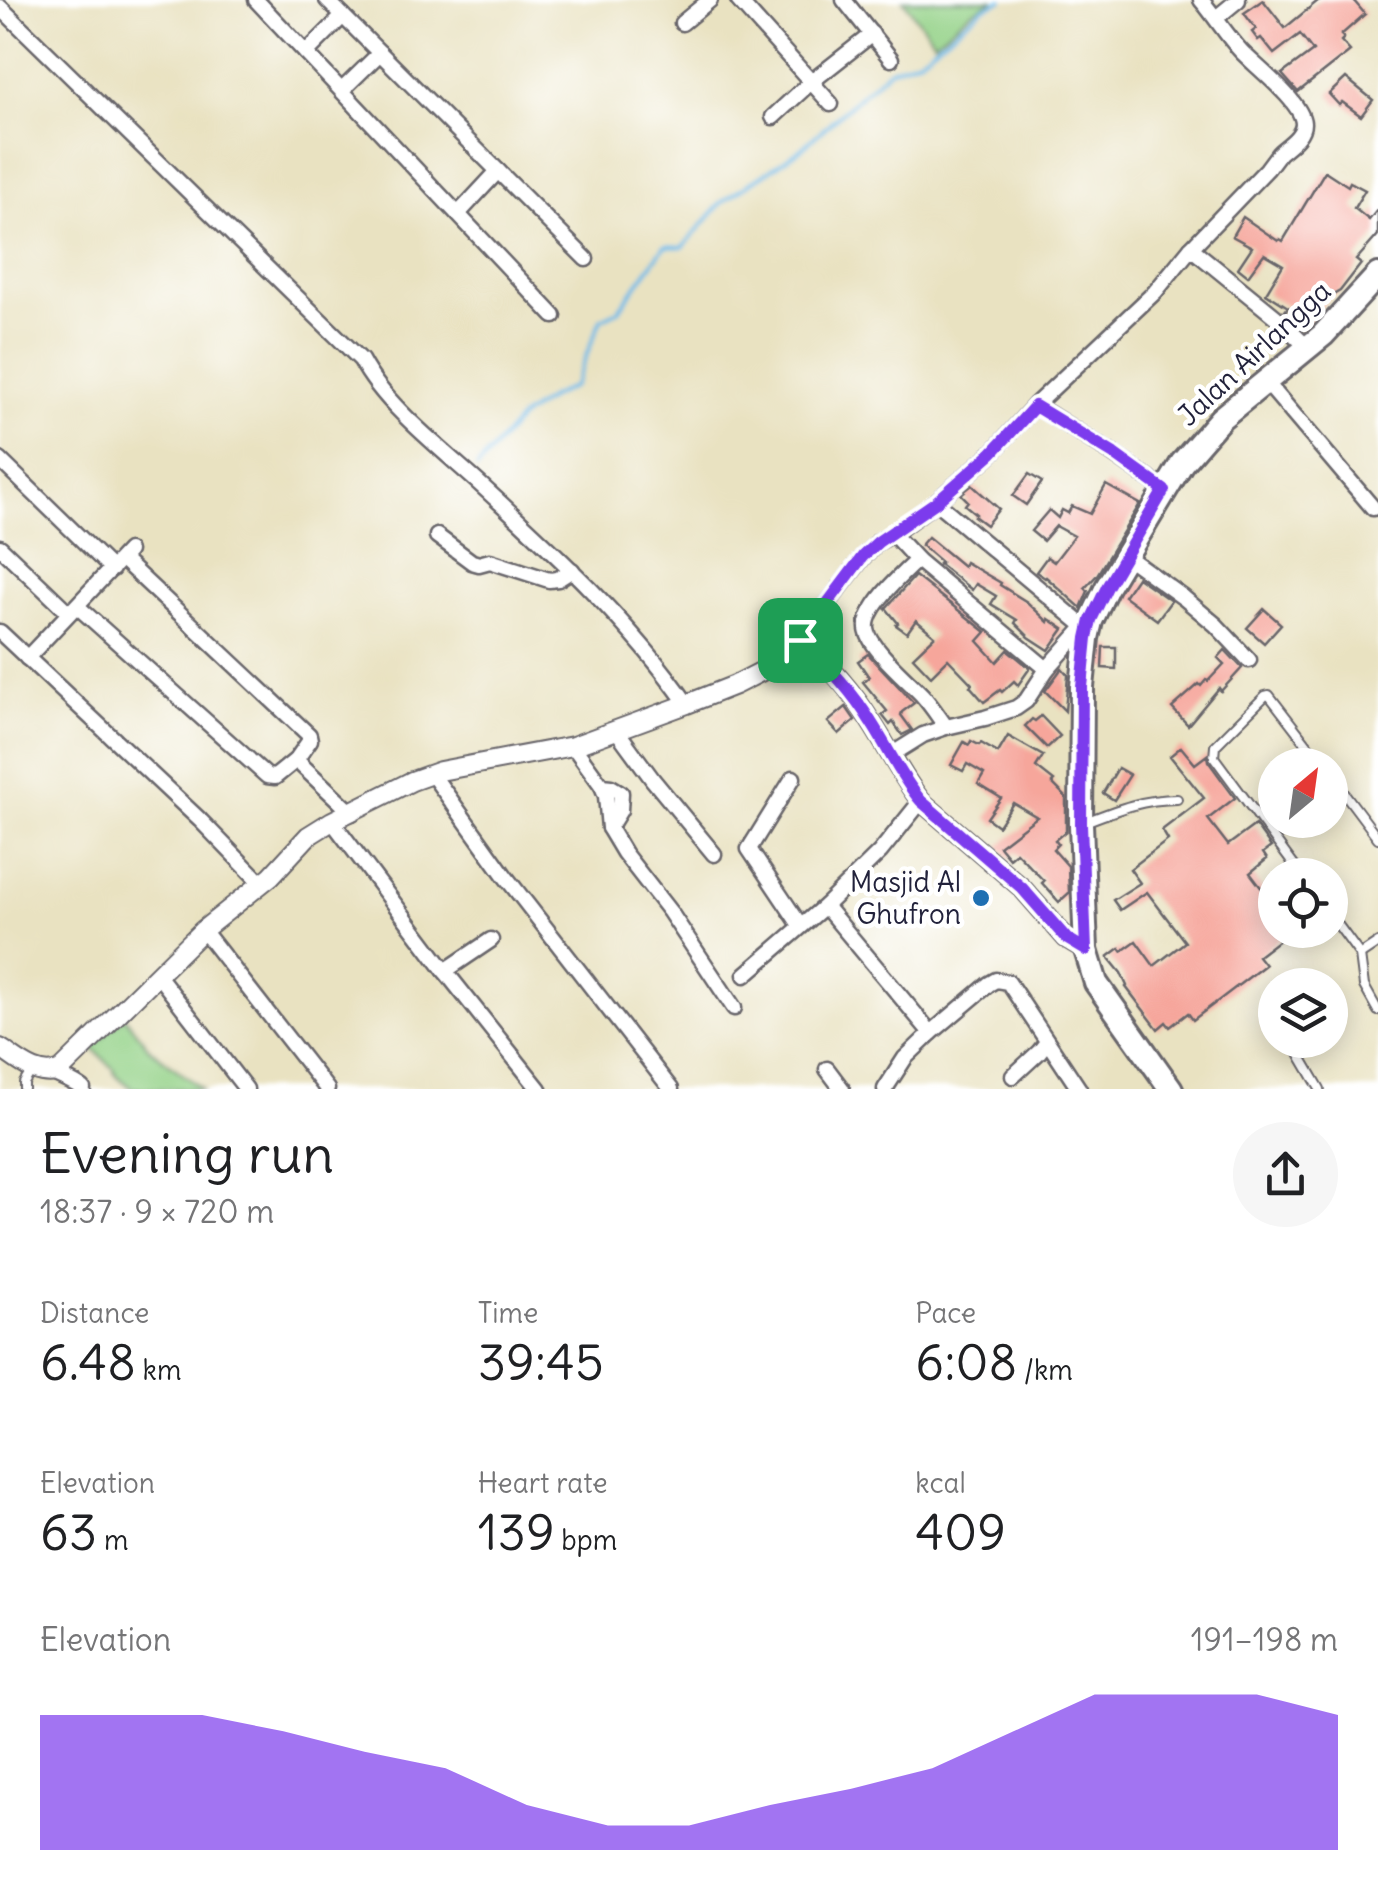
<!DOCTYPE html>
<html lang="en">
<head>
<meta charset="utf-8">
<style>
	body { margin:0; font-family:Delius,sans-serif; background:#f6f6f6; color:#202124; height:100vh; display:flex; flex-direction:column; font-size:38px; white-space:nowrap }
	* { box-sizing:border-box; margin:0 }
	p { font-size:32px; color:#757577 }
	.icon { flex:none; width:55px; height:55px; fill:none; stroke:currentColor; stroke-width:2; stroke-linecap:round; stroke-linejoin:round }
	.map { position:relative; height:1089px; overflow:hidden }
	.sheet { display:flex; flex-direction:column; background:#fff; flex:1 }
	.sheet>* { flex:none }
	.needle { width:65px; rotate:29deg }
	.controls { position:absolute; left:1258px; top:748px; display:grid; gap:20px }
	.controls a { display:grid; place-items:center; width:90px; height:90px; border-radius:50%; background:#fff; box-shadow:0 5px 25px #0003; font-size:50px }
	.pin { position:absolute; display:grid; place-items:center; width:85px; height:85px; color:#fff; margin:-42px; border-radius:20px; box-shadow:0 5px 15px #0006 }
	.round { display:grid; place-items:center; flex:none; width:105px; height:105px; border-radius:52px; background:#f6f6f6 }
	.summary { display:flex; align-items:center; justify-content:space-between; height:170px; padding:0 40px }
	h1 { font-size:55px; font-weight:600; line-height:75px }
	.stats { display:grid; grid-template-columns:repeat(3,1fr); gap:15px; height:170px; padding:10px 40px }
	.stats div { display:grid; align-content:center }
	.stats b { font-size:50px; font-weight:600 }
	.stats small { font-size:28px; font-weight:400 }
	.stats p { font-size:28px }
	.chart { height:280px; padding:20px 40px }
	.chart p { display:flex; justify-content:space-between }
	.chart svg { width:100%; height:180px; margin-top:10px; fill:#7c3aed; opacity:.7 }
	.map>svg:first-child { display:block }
	.green { fill:#93d186; stroke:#5a7a60; stroke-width:2.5 }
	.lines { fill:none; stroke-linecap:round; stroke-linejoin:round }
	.stream { stroke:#70bbe9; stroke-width:4 }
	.building { fill:#f6a69b }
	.service-casing { stroke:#68656a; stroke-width:12 }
	.minor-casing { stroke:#68656a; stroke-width:19 }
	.tertiary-casing { stroke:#68656a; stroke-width:22 }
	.primary-casing { stroke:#68656a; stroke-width:28 }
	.service { stroke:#fff; stroke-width:8 }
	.minor { stroke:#fff; stroke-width:14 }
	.tertiary { stroke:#fff; stroke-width:18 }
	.primary { stroke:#fff; stroke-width:22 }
	.route-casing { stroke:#fff; stroke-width:20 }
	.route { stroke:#7c3aed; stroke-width:12 }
	.poi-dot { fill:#1f6fb2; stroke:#fff; stroke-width:4 }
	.labels { text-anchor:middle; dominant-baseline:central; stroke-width:9; stroke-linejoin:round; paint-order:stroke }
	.street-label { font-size:28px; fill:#22223b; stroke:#fff }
	.poi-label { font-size:28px; fill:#22223b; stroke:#fff; text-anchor:end }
</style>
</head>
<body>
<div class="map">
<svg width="1378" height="1089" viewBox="0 0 1378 1089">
	<rect width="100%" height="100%" fill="#fff"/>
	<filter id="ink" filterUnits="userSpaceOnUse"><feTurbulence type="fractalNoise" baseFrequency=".01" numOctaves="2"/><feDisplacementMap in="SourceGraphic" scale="20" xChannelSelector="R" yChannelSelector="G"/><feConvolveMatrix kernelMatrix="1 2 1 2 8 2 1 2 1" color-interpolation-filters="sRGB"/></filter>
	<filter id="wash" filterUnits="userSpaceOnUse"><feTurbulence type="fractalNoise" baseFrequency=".0048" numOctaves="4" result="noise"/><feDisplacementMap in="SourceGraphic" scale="40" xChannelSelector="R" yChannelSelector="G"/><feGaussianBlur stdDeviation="2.25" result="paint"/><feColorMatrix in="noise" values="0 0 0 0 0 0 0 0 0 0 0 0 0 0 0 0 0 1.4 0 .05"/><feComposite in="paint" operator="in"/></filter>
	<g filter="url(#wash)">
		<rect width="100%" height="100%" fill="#e9e2c1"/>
		<g class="green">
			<path d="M903,0H994L970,13L935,42Z"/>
			<path d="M124,1016L150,1049L202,1089H133L114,1073L115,1070L92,1048Z"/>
		</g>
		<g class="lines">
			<path class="stream" d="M477,468L520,418L553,396L574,386L601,319L618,311L665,246L683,247L722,202L800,150L890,69L919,59L984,8L1002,0"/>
		</g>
		<g id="blocks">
			<g class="building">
				<path d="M1263,0L1285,28L1319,0H1353L1365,14L1341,35L1344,38L1341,41L1350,51L1298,92L1282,74L1313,51L1300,34L1274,54L1261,38L1258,40L1252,32L1256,29L1244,13Z"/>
				<path d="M1346,78L1373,100L1361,116L1342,102L1339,105L1329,94Z"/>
				<path d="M1325,171L1348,186L1350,182L1365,190L1354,208L1369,220L1378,209V235L1356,260L1361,264L1340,291L1328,298L1303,329L1285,311L1288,307L1266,293L1283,265L1264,254L1248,276L1238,268L1252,247L1232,236L1243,217L1278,241L1280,239L1283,241Z"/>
				<path d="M1029,474L1042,482L1026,505L1013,496Z"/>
				<path d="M972,485L999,509L986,525L974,516L976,514L965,505L968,501L961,494Z"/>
				<path d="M1106,485L1140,504L1097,575L1085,588L1088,591L1081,608L1046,577L1045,578L1036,572L1047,557L1054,562L1074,536L1056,526L1043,541L1031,531L1049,510L1058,518L1062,510L1068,513L1072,506L1090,514Z"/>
				<path d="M928,537L963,566L965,562L1001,583L1000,585L1027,602L1048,622L1049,619L1064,629L1049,650L1029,637L1015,623L1017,620L991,604L996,596L976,584L972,590L939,564L941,562L921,545Z"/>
				<path d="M915,576L986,632L978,641L997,662L1008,650L1030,668L1018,685L1014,681L1002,692L1000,690L984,702L970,686L972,684L948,659L931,676L913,657L935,636L916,620L907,633L896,625L898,623L886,608Z"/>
				<path d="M1137,577L1171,601L1157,620L1124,596Z"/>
				<path d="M1264,609L1281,624L1264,643L1247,628Z"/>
				<path d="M1103,647H1116V669L1102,668Z"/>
				<path d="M1225,650L1242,668L1221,691L1219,688L1188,725L1172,708L1199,684L1201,686L1206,680L1208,681L1224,664L1218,658Z"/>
				<path d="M868,654L914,703L902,712L901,715L912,730L902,735L893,722L890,725L882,715L887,711L863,682L869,677L858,661Z"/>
				<path d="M1062,668L1068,675L1065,711L1045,691Z"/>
				<path d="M846,707L855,720L839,734L828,722Z"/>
				<path d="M1041,716L1060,736L1047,748L1025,726L1032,719L1035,721Z"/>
				<path d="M1008,736L1043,756L1036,767L1054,781L1052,783L1066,797V831L1055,840L1058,844L1053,849L1068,866L1069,893L1059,902L1042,883L1044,881L1016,852L1009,858L999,846L1037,817L1013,803L998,826L987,818L1001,798L978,784L984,774L967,764L963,771L951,765L964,742L969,745L971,741L979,745L981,743L998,753Z"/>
				<path d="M1181,747L1195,764L1207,755L1208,761L1235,798L1208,819L1228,845L1255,825L1271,847L1263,853L1267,859L1250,873L1275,906V930H1292L1258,956L1265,965L1193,1020L1188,1013L1170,1027L1166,1022L1158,1029L1126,987L1127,986L1121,973L1108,957L1120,948L1122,951L1136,941L1154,966L1185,942L1147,892L1120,910L1113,900L1140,883L1130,869L1168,840L1162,830L1204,798L1170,756Z"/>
				<path d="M1118,768L1130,775L1114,800L1103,793Z"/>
			</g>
		</g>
	</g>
	<g filter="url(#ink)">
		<use href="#blocks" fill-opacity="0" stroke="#68656a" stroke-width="2.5"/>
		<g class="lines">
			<defs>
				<g id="service">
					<path d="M1330,774L1378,838"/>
					<path d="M1085,822C1116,810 1143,799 1177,799"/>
					<path d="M1301,875L1214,757L1215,746L1265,696L1269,695L1323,765"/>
					<path d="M1330,914L1360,955L1364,986L1378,1011"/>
					<path d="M1360,955L1378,943"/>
					<path d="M1296,1048L1320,1089"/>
					<path d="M24,1089V1083L32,1070"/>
				</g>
				<g id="minor">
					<path d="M256,0L554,316"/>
					<path d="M327,0L586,259"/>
					<path d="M738,0L831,104"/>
					<path d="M844,0L891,59"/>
					<path d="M0,7L361,360C385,406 443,450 482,486C556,554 630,622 687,704"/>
					<path d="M1216,18L1238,0"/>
					<path d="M682,23L710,0"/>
					<path d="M306,53L343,16"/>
					<path d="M342,90L380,53"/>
					<path d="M773,117L811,82L872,34"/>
					<path d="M458,214L498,171"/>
					<path d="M1191,248L1277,318L1309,349"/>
					<path d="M1266,382L1373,508"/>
					<path d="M1035,405L1113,454L1165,490"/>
					<path d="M0,460L112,569"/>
					<path d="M936,502L1084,626"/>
					<path d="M893,534L917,560L1047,669"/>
					<path d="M437,536L472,562L479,564L490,561L549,580L558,579L572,570"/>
					<path d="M0,547L69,613"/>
					<path d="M1126,556L1184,598L1216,625L1249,660"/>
					<path d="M122,559L309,735L310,740L296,760"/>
					<path d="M917,560C903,573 864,608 867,629C869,648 908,680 922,695C931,705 938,716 946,727"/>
					<path d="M77,606L267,776L275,777L296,760L352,813"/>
					<path d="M0,632L200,820L262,884"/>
					<path d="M800,640L863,557L878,542L893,534L936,502L992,453L1035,405L1155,292L1191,248L1267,169L1279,153C1288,145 1303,136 1303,123C1302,102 1255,66 1241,51C1226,35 1215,16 1201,0"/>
					<path d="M27,658L128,551"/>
					<path d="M617,731L653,780L714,854"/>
					<path d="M573,746L602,786L611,787L621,793L620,810L609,828L624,853L670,912L734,1008"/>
					<path d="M891,755L923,735L946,727L985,718L1016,708L1026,701L1047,669L1087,624"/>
					<path d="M432,774L505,876L671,1089"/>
					<path d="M793,778L749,849L800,925"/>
					<path d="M602,786L606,796L609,828"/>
					<path d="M332,821L445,971L539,1089"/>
					<path d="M825,906L931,1033L989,984L996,980L1008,982L1079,1089"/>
					<path d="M203,930L327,1089"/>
					<path d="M445,971L491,940"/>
					<path d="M157,974L246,1089"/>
					<path d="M745,975L825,906L880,852L921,801"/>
					<path d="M827,1069L842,1089"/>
					<path d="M53,1073C64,1079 73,1081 83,1089"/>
					<path d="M1013,1076L1039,1052L1047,1042"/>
					<path d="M885,1089L905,1058L931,1033"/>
				</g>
				<path id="tertiary" d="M0,1048C18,1060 39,1080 61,1070L203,930L271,876L308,836L332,821L412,781L440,771L573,746L687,704L735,685L778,663L800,640C827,663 852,691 871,722C888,748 902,777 921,801L1022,888L1066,938L1086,950"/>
				<path id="primary" d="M1171,1089L1096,983L1086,950L1081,824L1082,687L1087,638L1091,621L1107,587L1182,463L1221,418L1323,335L1378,275"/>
			</defs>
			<use href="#service" class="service-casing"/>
			<use href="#minor" class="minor-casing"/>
			<use href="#tertiary" class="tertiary-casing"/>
			<use href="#primary" class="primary-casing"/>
			<use href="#service" class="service"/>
			<use href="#minor" class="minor"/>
			<use href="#tertiary" class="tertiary"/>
			<use href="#primary" class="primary"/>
		</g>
	</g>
	<g class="lines" filter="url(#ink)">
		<defs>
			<path id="route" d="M1035,406L1114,454L1164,490L1107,587L1091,620L1087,638L1082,687L1081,824L1086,950L1066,938L1022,888L921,801C901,777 888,748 871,722C852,691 827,664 800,640L863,556L878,542L936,502L992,453Z"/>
		</defs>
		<use href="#route" class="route-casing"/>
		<use href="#route" class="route"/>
	</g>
	<circle class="poi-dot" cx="981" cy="898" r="10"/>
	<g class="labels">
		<g class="street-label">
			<text transform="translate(1254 353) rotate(-43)">Jalan Airlangga</text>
		</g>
		<g class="poi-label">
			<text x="961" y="882">Masjid Al<tspan x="961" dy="32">Ghufron</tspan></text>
		</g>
	</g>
</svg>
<div class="controls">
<a><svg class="needle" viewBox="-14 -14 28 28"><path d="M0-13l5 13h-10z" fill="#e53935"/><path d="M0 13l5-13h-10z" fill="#757577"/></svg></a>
<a><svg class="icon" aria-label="locate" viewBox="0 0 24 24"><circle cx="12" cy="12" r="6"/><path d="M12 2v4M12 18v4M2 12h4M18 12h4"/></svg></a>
<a><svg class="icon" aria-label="layers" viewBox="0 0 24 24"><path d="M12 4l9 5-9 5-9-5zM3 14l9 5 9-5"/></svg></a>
</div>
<div class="pin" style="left:800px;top:640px;background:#1e9e55"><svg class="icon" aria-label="arrive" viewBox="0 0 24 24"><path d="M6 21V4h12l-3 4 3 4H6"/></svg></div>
</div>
<section class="sheet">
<div class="summary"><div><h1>Evening run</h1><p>18:37 · 9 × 720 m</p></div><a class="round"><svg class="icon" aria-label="share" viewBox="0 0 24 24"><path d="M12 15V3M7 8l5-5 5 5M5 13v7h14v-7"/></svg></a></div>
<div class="stats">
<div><p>Distance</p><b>6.48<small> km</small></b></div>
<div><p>Time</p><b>39:45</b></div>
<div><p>Pace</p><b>6:08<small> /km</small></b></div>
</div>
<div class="stats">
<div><p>Elevation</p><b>63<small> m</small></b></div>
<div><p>Heart rate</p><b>139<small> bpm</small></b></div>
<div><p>kcal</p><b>409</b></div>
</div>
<div class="chart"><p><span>Elevation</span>191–198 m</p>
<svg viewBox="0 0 160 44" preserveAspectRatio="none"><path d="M0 44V11L10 11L20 11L30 15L40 20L50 24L60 33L70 38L80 38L90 33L100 29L110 24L120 15L130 6L140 6L150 6L160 11V44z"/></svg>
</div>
</section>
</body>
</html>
